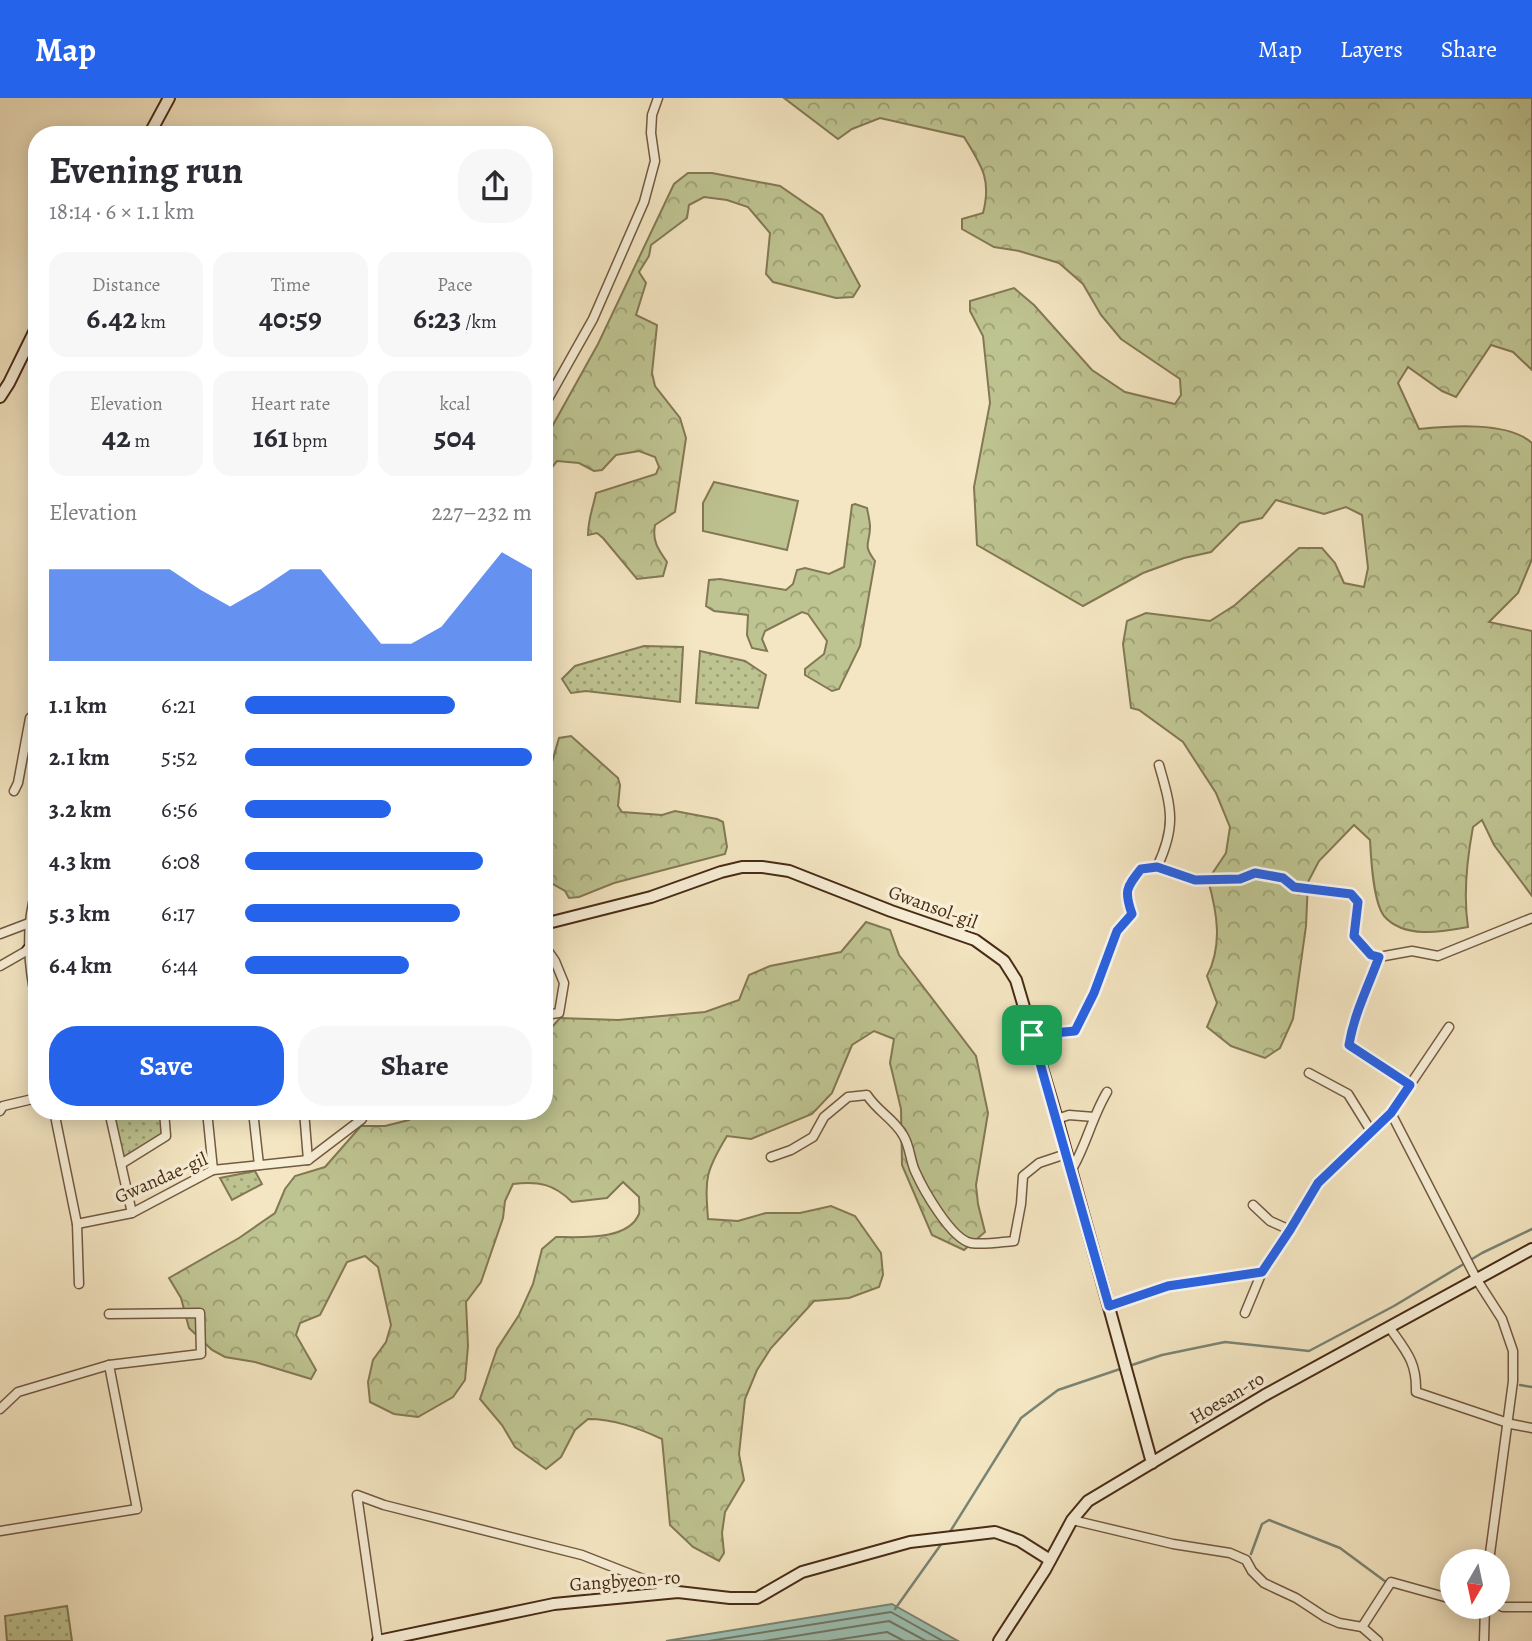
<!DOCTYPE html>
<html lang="en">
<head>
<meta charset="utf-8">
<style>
	body { margin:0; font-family:Alegreya,serif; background:#f7f7f7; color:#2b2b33; height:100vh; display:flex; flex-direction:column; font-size:26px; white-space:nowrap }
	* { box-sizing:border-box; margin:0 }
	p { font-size:23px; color:#7c7c81 }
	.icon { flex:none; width:38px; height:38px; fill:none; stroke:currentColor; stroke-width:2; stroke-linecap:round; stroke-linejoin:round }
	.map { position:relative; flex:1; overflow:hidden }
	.sheet { position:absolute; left:28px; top:28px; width:525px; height:994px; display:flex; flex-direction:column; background:#fff; border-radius:28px; box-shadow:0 4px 18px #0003 }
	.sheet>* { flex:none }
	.needle { width:46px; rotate:189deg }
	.tools { position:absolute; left:1440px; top:1451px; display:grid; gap:14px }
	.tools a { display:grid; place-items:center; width:70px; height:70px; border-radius:50%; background:#fff; box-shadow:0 4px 18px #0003; font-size:35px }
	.pin { position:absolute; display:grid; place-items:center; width:60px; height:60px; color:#fff; margin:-30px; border-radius:14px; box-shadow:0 4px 10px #0006 }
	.round { display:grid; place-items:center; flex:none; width:74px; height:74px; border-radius:28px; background:#f7f7f7 }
	.summary { display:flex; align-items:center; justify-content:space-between; height:119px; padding:0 21px }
	h1 { font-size:38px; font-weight:700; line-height:52px }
	.metrics { display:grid; grid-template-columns:repeat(3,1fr); gap:10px; height:119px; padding:7px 21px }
	.metrics div { display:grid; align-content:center; border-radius:18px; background:#f7f7f7; text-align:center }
	.metrics b { font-size:30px; font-weight:700 }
	.metrics small { font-size:19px; font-weight:400 }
	.metrics p { font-size:19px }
	.chart { height:196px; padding:14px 21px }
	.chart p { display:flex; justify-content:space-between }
	.chart svg { width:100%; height:126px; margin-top:7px; fill:#2563eb; opacity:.7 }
	.button { display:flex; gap:14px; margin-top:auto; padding:14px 21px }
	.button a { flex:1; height:80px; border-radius:28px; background:#2563eb; color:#fff; font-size:28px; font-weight:700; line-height:80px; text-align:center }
	.button a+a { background:#f7f7f7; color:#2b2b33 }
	ul { padding:0 21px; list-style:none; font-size:23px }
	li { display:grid; grid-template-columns:112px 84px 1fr; align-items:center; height:52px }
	li i { height:18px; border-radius:9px; background:#2563eb }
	header { display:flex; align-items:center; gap:42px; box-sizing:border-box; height:98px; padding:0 35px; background:#2563eb; color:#fff }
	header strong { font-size:33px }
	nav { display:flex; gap:38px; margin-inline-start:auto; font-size:24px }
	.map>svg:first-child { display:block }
	.grass { fill:url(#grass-dots); stroke:#837854; stroke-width:2 }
	.forest { fill:url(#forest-crowns); stroke:#837854; stroke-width:2 }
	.pitch { fill:#bec491; stroke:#837854; stroke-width:2 }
	.water { fill:#9cc0b3; stroke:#7a8474; stroke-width:2 }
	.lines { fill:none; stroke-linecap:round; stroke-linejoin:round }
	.shore { stroke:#727664; stroke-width:2 }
	.stream { stroke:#7a8474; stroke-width:2.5 }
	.street-casing { stroke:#735a41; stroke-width:11 }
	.secondary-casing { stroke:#482b16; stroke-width:14 }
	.street { stroke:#f8efd7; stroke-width:8 }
	.secondary { stroke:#f8efd7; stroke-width:10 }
	.route-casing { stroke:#fff; stroke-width:14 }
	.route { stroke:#2563eb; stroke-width:9 }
	.labels { text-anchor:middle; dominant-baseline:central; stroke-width:7; stroke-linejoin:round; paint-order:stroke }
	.street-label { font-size:19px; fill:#482b16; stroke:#f8efd7 }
</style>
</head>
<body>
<header>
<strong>Map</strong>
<nav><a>Map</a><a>Layers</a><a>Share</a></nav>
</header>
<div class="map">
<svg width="1532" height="1543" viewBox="0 0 1532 1543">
	<defs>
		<pattern id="grass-dots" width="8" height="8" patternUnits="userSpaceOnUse" patternTransform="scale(1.75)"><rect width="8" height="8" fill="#bec491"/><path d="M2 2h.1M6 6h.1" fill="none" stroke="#9c9f75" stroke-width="1.8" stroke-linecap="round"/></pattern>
		<pattern id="forest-crowns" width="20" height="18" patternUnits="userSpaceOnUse" patternTransform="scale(1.75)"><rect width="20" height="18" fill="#bec491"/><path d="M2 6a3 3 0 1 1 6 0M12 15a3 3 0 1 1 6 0" fill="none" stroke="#9c9f75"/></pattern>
	</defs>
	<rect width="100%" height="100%" fill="#f4e6c2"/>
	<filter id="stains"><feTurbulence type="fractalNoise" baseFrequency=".00286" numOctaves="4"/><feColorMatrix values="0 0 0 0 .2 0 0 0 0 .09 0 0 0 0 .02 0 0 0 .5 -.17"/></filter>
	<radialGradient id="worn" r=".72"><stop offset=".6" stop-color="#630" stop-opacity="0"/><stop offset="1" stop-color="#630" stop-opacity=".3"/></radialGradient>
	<g class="grass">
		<path d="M644,548L683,549L680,604L586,593L571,595L562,581L575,568Z"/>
		<path d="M700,553L745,563L766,577L758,610L696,605Z"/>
		<path d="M109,1013H164L166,1038L121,1066Z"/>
		<path d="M255,1073L262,1086L232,1102L220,1080Z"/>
		<path d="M67,1508L72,1543H7L5,1518Z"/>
	</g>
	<g class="forest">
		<path d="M784,0H1532V272L1513,254L1491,247L1456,299L1442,293L1408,269L1398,285L1419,331C1449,328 1508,323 1532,345V461L1518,495L1489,524L1532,533V798L1494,747L1482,722L1473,729C1467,761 1463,796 1468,829C1442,834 1404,841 1384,818C1373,804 1371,760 1370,742L1354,727L1319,763L1308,784L1306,828L1293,921L1280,950L1265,960L1231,948L1207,929L1217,905L1207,878C1223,847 1217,814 1208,782L1226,755L1230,729L1216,695L1183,644L1139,612L1131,610L1123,546L1127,523L1146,515L1210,523L1235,507L1299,450H1322L1335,465L1344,485L1364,489L1368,470L1362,417L1346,409L1324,416L1276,402L1262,420L1240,425L1211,454L1184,460L1143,475L1083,508L977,447L974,389L990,305L983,238L970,213V203L1014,190L1034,207L1092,272L1125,294L1175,306L1181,297L1180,281L1121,241L1101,217L1083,186L1059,165L1019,153L994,149L962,131V121L983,115C992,81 981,67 964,39L880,20L852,31L838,41Z"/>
		<path d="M688,75H712L780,88L822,117L860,188L853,199L836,200L773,184L766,176L770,135L748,109L727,102L704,99L689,107L687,120L651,147L649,158L639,174L646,185L636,217L657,227L652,275L655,288L680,320L686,340L675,414L655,427C652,443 658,451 667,464L663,478L637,481L603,440L597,435L588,437C588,421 593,410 596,395L656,376L659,369L655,359L639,353L616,357L602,372L594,373L579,365L557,363L547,376H544V343L598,246L674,86Z"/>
		<path d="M855,406L867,410C868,416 870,423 870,429C870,446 862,446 875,463L860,548L839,591L832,593L805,577V571L824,556L827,543L808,516L802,514L765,533L762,541L767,553L752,550L747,537L748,517L714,513L706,508L709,482L720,481L786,492L793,486L797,472L805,470L829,476L844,469L852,407Z"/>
		<path d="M571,638L618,680L620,687L618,708L622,714L662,717L675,713L717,721L723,724L727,749L725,756L614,785L579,799L569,800L565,793L544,781V692L559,640Z"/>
		<path d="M866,824L890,832L899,857L976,958L988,1015L976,1087L978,1106L985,1134L964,1152L932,1137L902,1067L901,1011L890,965L894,941L874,933L852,947L832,995L812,1016L751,1041L727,1038C705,1074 705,1080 708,1121L738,1123L766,1115H800L831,1108L855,1118L881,1155L883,1177L879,1189L849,1200L814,1203L771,1250L757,1272L745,1301L739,1356L744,1382L725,1414L722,1435L724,1455L719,1463L693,1449L670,1427L662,1341C638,1330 614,1321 588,1321L575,1332L561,1359L546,1371L515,1349L502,1327L480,1301L497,1251L519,1217L533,1186L542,1151L556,1139C580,1139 628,1143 639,1116C640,1112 639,1104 639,1099L623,1084L607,1100L572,1104C554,1086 539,1083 513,1086L505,1103L503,1120L481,1184L466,1204L468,1248L465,1282L453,1299L418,1319L394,1316L370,1304L368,1284L373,1262L386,1244L391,1227L378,1169L365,1158L347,1164L320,1217L300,1225L296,1237L316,1272L311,1281L255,1264L225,1259L212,1252L189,1230L181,1200L169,1180L239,1140L275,1115L285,1091L295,1078L325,1069L361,1028H385L409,1022L408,1013H544V938L560,920L618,922L705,914L739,902L749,877L770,868L841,854Z"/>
	</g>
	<path class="pitch" d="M714,384L798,403L787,452L703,433V405Z"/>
	<path class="water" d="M892,1506L958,1543H666Z"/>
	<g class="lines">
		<g class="shore">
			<path d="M709,1543L891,1514L943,1543"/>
			<path d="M764,1543L889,1523L926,1543"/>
			<path d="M829,1543L887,1534L904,1543"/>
		</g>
		<g class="stream">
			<path d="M1129,1268L1162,1257L1225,1244L1309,1253L1394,1208L1482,1155L1532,1131"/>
			<path d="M1520,1287L1532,1289"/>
			<path d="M948,1437L1021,1320L1058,1292L1123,1270"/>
			<path d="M1251,1456L1262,1426L1269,1422L1340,1450L1386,1484"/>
			<path d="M895,1511L942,1445"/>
		</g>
		<defs>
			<g id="street">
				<path d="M544,308L593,221L644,104L655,63L651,35L652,17L658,0"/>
				<path d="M14,693L18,685L30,620L37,614"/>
				<path d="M1157,769L1195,782L1240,781L1255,775L1283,780L1294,789L1351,796L1358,804L1354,838L1371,857L1379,859C1368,889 1354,916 1349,947L1410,987"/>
				<path d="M37,789C25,828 28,867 37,907"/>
				<path d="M0,836L37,822"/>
				<path d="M544,847L555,863L564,885L559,915L544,917"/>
				<path d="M1379,859L1412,853L1438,858L1532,820"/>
				<path d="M0,868L28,852"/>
				<path d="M1032,937L1075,934L1094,895L1117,833L1132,816C1124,793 1126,790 1141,771L1157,769C1177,727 1171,709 1159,667"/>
				<path d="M1309,975L1348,996L1371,1033"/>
				<path d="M0,1013L3,1008L37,1000"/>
				<path d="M54,1013L77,1126L79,1186"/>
				<path d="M109,1013L132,1115"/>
				<path d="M207,1013L213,1072"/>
				<path d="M253,1013L259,1067"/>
				<path d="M304,1013L308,1062"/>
				<path d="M1391,1015L1477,1182L1502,1221L1513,1253V1283L1489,1463"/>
				<path d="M1057,1021L1069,1017L1094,1019"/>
				<path d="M771,1059L791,1052L813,1039L824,1019L848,999L867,997C877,1013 894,1021 903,1037C910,1048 910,1062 915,1073C923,1091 951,1141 971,1145C984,1147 1001,1144 1014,1143L1021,1106L1023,1078L1039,1065L1066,1056"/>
				<path d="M121,1066L166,1038L164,1013"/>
				<path d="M1071,1073C1086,1048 1092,1019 1107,994"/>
				<path d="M1253,1107L1270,1123L1290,1132"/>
				<path d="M77,1126L132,1115L213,1072L308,1062L362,1021V1013"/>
				<path d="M1109,1207L1168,1189L1262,1174L1318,1085L1391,1015L1449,929"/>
				<path d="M1245,1215L1262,1174"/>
				<path d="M1389,1229C1406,1253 1417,1264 1416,1294L1511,1326L1532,1330"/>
				<path d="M0,1311L18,1294L109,1267L201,1256L200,1215L109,1216"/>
				<path d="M1072,1422L1173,1446L1230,1455L1246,1462L1252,1473L1264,1485L1296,1500L1325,1519L1339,1525L1362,1529L1391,1484L1452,1501"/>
				<path d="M0,1433L137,1411L109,1267"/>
				<path d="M1498,1506L1503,1509H1532"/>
				<path d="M1362,1529L1378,1543"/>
				<path d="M378,1543L357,1397L384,1407L582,1457L674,1493"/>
				<path d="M1484,1543L1485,1508"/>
			</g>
			<g id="secondary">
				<path d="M149,37L169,0"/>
				<path d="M0,299L9,285L37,228"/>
				<path d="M544,826L651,799L721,774L742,769H762L789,773L891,813L975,842L1004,863L1016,882L1057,1021L1152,1365"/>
				<path d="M28,852L37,846"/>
				<path d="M378,1543L554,1506L678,1494L730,1500H757L802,1474L910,1444L995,1434L1020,1443L1050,1462"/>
				<path d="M999,1543L1045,1472L1072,1422L1088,1403L1265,1297L1532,1151"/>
			</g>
		</defs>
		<use href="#street" class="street-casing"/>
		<use href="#secondary" class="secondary-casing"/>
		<use href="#street" class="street"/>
		<use href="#secondary" class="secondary"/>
	</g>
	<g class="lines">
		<defs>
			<path id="route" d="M1157,769L1195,782L1240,781L1255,775L1283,780L1294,789L1351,796L1358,804L1354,838L1371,857L1379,859C1368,889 1354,916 1349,947L1410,987L1391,1015L1318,1085L1290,1132L1262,1174L1168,1188L1109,1208L1032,937L1075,933L1094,895L1117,833L1132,816C1124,793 1126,790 1141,771Z"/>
		</defs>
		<use href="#route" class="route-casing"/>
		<use href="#route" class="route"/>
	</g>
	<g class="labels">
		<g class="street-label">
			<text transform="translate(933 809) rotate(20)">Gwansol-gil</text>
			<text transform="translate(161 1080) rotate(-24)">Gwandae-gil</text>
			<text transform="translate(1227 1300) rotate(-31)">Hoesan-ro</text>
			<text transform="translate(625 1483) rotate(-4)">Gangbyeon-ro</text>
		</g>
	</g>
	<rect width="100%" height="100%" filter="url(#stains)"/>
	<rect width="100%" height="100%" fill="url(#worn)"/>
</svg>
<div class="tools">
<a><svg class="needle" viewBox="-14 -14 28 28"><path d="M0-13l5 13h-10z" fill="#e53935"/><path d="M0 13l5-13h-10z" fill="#7c7c81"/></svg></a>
</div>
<div class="pin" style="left:1032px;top:937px;background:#1e9e55"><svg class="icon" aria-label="arrive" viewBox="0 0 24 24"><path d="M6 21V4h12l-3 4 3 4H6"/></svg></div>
<section class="sheet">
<div class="summary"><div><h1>Evening run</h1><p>18:14 · 6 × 1.1 km</p></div><a class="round"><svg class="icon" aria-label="share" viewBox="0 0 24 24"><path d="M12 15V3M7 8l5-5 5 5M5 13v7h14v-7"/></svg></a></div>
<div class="metrics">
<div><p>Distance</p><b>6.42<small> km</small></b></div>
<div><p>Time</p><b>40:59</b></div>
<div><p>Pace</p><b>6:23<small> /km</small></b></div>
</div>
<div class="metrics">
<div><p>Elevation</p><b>42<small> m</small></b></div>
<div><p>Heart rate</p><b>161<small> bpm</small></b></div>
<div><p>kcal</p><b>504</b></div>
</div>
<div class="chart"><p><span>Elevation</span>227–232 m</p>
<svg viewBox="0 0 160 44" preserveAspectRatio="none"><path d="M0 44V12L10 12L20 12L30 12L40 12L50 19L60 25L70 19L80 12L90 12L100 25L110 38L120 38L130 32L140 19L150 6L160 12V44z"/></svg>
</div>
<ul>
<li><b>1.1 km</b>6:21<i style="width:73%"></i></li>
<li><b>2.1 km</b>5:52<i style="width:100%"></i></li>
<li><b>3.2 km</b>6:56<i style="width:51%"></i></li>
<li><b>4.3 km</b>6:08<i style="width:83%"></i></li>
<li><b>5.3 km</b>6:17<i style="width:75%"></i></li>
<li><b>6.4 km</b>6:44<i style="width:57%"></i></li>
</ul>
<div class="button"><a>Save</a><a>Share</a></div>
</section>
</div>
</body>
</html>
